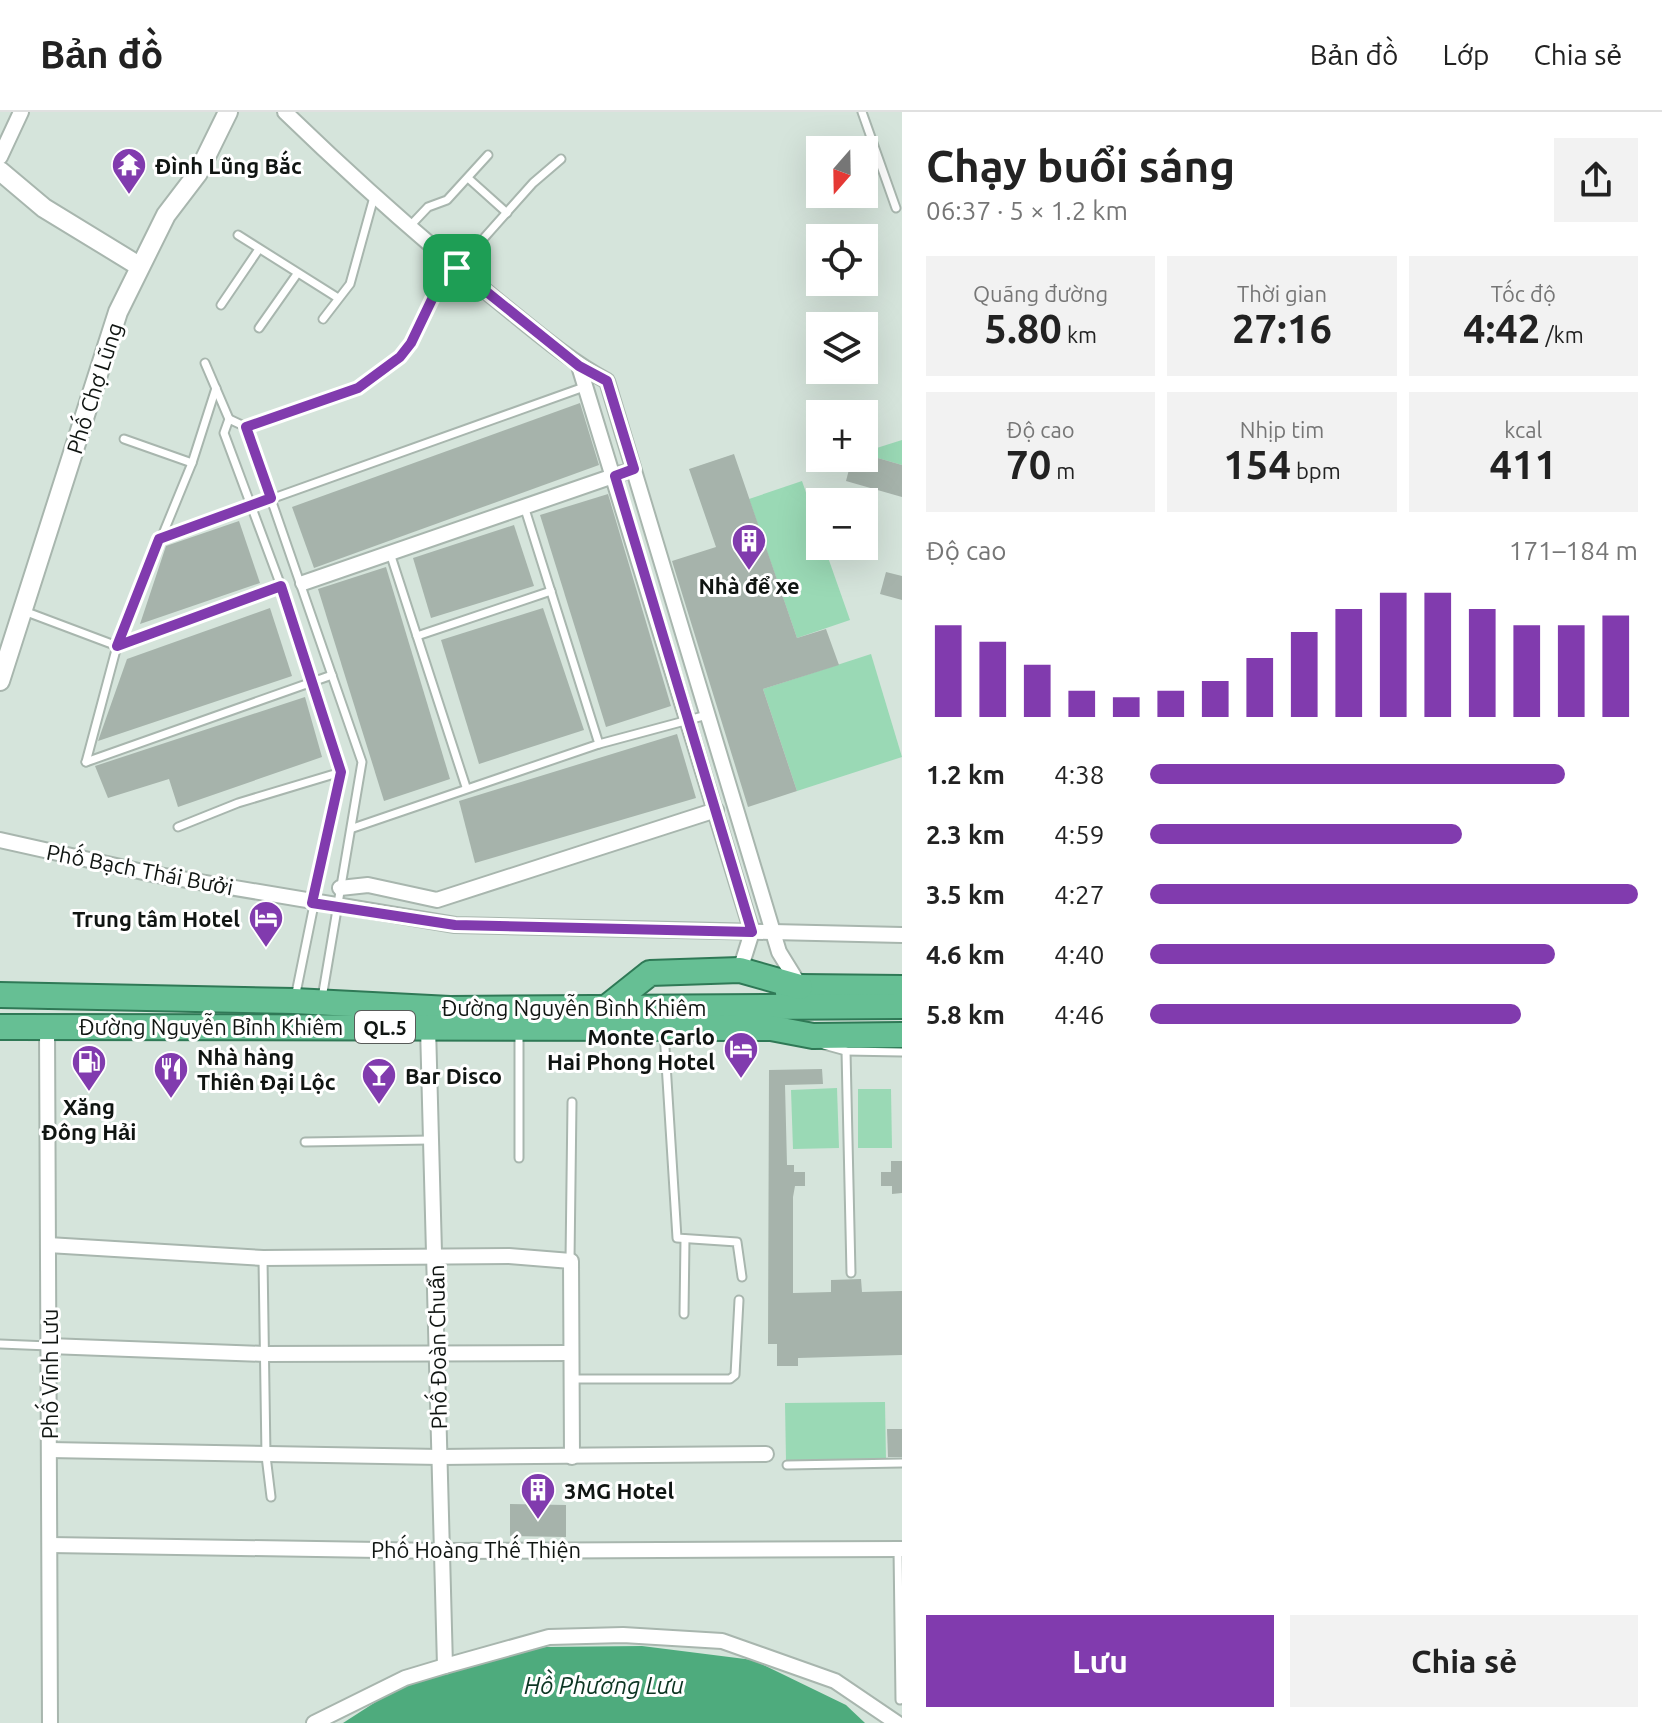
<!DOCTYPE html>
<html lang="vi">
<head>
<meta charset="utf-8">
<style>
	body { margin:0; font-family:Ubuntu,sans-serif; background:#f2f2f2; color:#222; height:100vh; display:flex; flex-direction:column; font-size:30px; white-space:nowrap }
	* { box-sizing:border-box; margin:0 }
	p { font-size:26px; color:#767676 }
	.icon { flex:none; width:44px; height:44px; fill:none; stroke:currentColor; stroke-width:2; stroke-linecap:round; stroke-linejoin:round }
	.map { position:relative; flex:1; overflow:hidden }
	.side { display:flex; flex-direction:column; background:#fff; width:760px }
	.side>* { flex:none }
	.needle { width:52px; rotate:200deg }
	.buttons { position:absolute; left:806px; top:24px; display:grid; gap:16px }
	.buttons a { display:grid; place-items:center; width:72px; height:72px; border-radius:0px; background:#fff; box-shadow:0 8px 32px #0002; font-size:40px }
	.pin { position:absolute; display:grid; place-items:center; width:68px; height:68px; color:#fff; margin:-34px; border-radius:16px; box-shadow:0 4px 12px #0006 }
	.round { display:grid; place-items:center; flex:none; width:84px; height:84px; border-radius:0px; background:#f2f2f2 }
	.overview { display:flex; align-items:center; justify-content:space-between; height:136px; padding:0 24px }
	h1 { font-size:44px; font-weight:700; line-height:60px }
	.figures { display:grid; grid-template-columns:repeat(3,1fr); gap:12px; height:136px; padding:8px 24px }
	.figures div { display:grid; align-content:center; border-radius:0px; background:#f2f2f2; text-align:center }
	.figures b { font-size:40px; font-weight:700 }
	.figures small { font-size:22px; font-weight:400 }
	.figures p { font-size:22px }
	.chart { height:224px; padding:16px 24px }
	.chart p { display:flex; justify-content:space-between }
	.chart svg { width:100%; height:144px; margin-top:8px; stroke:#813bae; stroke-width:6 }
	.primary-button { display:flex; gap:16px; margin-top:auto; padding:16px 24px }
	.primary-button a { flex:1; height:92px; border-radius:0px; background:#813bae; color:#fff; font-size:32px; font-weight:700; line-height:92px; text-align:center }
	.primary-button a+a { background:#f2f2f2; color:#222 }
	ul { padding:0 24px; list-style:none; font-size:26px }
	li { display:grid; grid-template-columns:128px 96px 1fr; align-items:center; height:60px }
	li i { height:20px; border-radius:10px; background:#813bae }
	header { display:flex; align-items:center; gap:48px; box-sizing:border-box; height:112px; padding:0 40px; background:#fff; border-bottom:2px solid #e0e0e0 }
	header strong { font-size:38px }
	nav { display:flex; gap:44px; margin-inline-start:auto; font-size:28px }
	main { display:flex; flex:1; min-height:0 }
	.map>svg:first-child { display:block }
	.green { fill:#9ad9b5 }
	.water { fill:#4eab7d }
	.building { fill:#a6b3ab }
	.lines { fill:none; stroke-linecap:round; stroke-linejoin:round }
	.service-casing { stroke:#a8b6ae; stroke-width:11 }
	.minor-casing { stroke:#a8b6ae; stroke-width:18 }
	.tertiary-casing { stroke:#a8b6ae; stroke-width:22 }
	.trunk-casing { stroke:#2f7956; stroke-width:28 }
	.service { stroke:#fff; stroke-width:7 }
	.minor { stroke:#fff; stroke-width:14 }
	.tertiary { stroke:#fff; stroke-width:18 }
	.trunk { stroke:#66bf94; stroke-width:24 }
	.route-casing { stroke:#fff; stroke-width:16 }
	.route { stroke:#813bae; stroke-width:10 }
	.labels { text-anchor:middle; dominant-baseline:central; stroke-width:6; stroke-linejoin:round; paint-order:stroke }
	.shield { fill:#fff; stroke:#585b59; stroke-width:2 }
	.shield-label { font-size:20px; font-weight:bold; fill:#101512 }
	.poi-label { font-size:22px; font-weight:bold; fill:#101512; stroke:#fff; text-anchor:start }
	.street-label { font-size:22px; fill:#101512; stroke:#fff }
	.water-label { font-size:24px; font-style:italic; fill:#0c3522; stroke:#fff }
</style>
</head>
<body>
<header>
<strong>Bản đồ</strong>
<nav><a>Bản đồ</a><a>Lớp</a><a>Chia sẻ</a></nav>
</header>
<main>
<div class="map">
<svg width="902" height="1611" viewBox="0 0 902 1611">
	<rect width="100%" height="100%" fill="#d5e4db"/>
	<g class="green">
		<path d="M902,328V353L864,342V340Z"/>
		<path d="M802,369L820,421V434H824L850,508L797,526L749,387Z"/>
		<path d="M871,542L902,645L797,679L763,577Z"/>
		<path d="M837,976L839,1036L793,1037L791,978Z"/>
		<path d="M858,977H891L892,1036H858Z"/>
		<path d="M885,1290L886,1348L786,1349L785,1291Z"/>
	</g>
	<path class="water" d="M642,1534L753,1548L846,1593L865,1611H343L402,1573L485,1548L545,1535Z"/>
	<g class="building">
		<path d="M580,291L599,353L314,456L292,395Z"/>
		<path d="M734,342L797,526L826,517L839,553L763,577L797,679L748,695L672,449L716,435L689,357Z"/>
		<path d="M864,342L902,353V385L846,369L852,346H864Z"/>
		<path d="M608,382L671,594L606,615L540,403Z"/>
		<path d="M239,409L260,471L140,512L166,434Z"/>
		<path d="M514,413L534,474L431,506L413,446Z"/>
		<path d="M386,455L450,667L384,689L318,477Z"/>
		<path d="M886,460L902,464V488L880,482Z"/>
		<path d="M270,496L292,564L98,629L127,547Z"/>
		<path d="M543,496L584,618L479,652L441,528Z"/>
		<path d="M305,585L322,645L178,695L169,667L108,686L95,654Z"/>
		<path d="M677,622L696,686L475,751L459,689Z"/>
		<path d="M822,957L823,972L785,973L787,1053H794V1060H805V1074H795L793,1085V1181L831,1180V1168L861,1167L862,1180L902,1179V1243L798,1246V1254H777V1232H768L769,958Z"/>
		<path d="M891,1049H902V1081L892,1082V1074H881V1060H891Z"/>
		<path d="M887,1317H902V1345H888Z"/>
		<path d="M510,1392L566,1393V1425L510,1424Z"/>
	</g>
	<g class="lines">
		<defs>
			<g id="service">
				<path d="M862,0L896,96"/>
				<path d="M468,66L507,101"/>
				<path d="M410,114L428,95L447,88L488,43"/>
				<path d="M238,123L338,186"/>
				<path d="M221,193L259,137"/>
				<path d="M323,207L350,172L374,85"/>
				<path d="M259,216L297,162"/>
				<path d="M205,251L229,307L224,321L281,474L341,660L295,886"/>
				<path d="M229,307L246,315L362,650L322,886"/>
				<path d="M246,315L358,276L400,245L411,231L435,181L533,71L561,47"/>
				<path d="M124,327L192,351"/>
				<path d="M524,394L599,632"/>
				<path d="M159,427L584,275"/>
				<path d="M390,441L466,675"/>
				<path d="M24,499L117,534L281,474"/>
				<path d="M417,524L551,479"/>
				<path d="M86,650L117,534L192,351L216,276"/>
				<path d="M86,650L332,563"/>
				<path d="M178,715L238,691L341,660"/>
				<path d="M353,716L599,632L707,603"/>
				<path d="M519,918V1046"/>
				<path d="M664,920L677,1126L737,1130L742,1165"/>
				<path d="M824,933L846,939L902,940"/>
				<path d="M846,939L851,1161"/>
				<path d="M305,1030L430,1028"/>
				<path d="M263,1147L266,1344L271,1385"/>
				<path d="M570,1148L572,990"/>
				<path d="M684,1202L685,1127"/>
				<path d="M0,1232L49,1234"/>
				<path d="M572,1267H730L735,1263L739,1188"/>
				<path d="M787,1353L902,1351"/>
				<path d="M898,1437L900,1588"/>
			</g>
			<g id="minor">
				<path d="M285,0C354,67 425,130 499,190C534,218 568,248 607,269L779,840L800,874"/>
				<path d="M0,45L21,0"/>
				<path d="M579,254L752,820L740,858"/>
				<path d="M303,471L622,361"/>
				<path d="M0,728L152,762L455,813L902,823"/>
				<path d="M340,776L368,773L437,788L716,698"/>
				<path d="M47,913L50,1611"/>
				<path d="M428,915L445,1554"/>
				<path d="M48,1133L263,1146L509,1144L571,1149L572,1345"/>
				<path d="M49,1234L265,1242L569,1241"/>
				<path d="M49,1338L440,1345L766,1342"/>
				<path d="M50,1433L442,1439L902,1437"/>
				<path d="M314,1611L405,1566L445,1554L549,1525L623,1523L722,1529L835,1569L897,1611"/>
			</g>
			<g id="tertiary">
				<path d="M0,59L44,96L139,154"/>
				<path d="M0,569L118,200L166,103L198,61L228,0"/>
			</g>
			<g id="trunk">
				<path d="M788,881L800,875L902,876"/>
				<path d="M0,883L294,889L450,897L902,894"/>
				<path d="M606,896L650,861L740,858L800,875"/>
				<path d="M0,915L771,916L813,924L902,923"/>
			</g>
		</defs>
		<use href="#service" class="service-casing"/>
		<use href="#minor" class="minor-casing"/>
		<use href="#tertiary" class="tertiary-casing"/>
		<use href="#trunk" class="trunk-casing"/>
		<use href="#service" class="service"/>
		<use href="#minor" class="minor"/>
		<use href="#tertiary" class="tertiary"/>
		<use href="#trunk" class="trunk"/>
	</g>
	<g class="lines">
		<defs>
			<path id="route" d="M457,156L579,254L607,269L634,357L615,364L752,820L455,813L312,791L341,660L281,474L117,534L159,427L271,386L246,315L358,276L400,245L411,231L435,181Z"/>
		</defs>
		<use href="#route" class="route-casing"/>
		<use href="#route" class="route"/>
	</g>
	<defs>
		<symbol id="temple-pin" viewBox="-11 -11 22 30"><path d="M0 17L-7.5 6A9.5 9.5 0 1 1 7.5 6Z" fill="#813bae" stroke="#fff"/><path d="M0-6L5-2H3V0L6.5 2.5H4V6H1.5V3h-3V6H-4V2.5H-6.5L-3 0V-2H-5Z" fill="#fff"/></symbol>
		<symbol id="building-pin" viewBox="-11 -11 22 30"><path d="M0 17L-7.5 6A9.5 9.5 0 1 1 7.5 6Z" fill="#813bae" stroke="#fff"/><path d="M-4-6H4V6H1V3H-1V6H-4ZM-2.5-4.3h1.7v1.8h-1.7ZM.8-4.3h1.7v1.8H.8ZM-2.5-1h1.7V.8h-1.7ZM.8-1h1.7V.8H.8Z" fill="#fff"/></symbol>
		<symbol id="hotel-pin" viewBox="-11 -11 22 30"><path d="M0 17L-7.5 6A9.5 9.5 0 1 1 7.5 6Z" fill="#813bae" stroke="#fff"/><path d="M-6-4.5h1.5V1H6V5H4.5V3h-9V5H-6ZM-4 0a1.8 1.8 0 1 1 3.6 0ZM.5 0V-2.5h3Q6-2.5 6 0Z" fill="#fff"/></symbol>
		<symbol id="fuel-pin" viewBox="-11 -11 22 30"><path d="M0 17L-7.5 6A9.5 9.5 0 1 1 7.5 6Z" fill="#813bae" stroke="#fff"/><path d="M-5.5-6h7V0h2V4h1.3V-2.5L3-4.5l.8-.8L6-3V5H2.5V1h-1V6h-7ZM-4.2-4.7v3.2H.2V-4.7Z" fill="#fff"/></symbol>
		<symbol id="restaurant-pin" viewBox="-11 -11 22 30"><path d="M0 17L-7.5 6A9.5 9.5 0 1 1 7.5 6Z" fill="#813bae" stroke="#fff"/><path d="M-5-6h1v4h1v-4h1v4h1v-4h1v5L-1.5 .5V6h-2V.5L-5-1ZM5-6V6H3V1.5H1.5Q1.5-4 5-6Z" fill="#fff"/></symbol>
		<symbol id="bar-pin" viewBox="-11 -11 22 30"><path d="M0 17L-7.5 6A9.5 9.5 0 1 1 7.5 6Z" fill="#813bae" stroke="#fff"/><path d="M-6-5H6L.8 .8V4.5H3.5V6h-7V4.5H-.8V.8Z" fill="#fff"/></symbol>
	</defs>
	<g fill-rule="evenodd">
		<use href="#temple-pin" x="109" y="33" width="40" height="54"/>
		<use href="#building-pin" x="729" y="409" width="40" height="54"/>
		<use href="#hotel-pin" x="246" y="786" width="40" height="54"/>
		<use href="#hotel-pin" x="721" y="917" width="40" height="54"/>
		<use href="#fuel-pin" x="69" y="930" width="40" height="54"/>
		<use href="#restaurant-pin" x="151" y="937" width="40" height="54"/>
		<use href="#bar-pin" x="359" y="943" width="40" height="54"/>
		<use href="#building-pin" x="518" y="1358" width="40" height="54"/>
	</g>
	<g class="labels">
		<rect class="shield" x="355" y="899" width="60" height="32" rx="6"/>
		<g class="shield-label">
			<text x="385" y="915">QL.5</text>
		</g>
		<g class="poi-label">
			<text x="155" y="53">Đình Lũng Bắc</text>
			<text x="749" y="473" text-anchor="middle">Nhà để xe</text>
			<text x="240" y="806" text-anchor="end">Trung tâm Hotel</text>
			<text x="715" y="924" text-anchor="end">Monte Carlo<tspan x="715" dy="25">Hai Phong Hotel</tspan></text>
			<text x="197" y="944">Nhà hàng<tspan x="197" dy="25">Thiên Đại Lộc</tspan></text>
			<text x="405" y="963">Bar Disco</text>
			<text x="89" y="994" text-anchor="middle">Xăng<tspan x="89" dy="25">Đông Hải</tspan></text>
			<text x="564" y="1378">3MG Hotel</text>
		</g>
		<g class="street-label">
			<text transform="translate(94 276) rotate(-72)">Phố Chợ Lũng</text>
			<text transform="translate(140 757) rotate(11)">Phố Bạch Thái Bưởi</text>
			<text x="574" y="895">Đường Nguyễn Bình Khiêm</text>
			<text x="211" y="914">Đường Nguyễn Bỉnh Khiêm</text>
			<text transform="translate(437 1235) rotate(-91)">Phố Đoàn Chuẩn</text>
			<text transform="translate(49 1262) rotate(-90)">Phố Vĩnh Lưu</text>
			<text x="476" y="1437">Phố Hoàng Thế Thiện</text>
		</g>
		<g class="water-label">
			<text x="604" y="1573">Hồ Phương Lưu</text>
		</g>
	</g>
</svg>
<div class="buttons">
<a><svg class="needle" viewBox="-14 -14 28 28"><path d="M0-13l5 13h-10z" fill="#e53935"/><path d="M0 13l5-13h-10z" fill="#767676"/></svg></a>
<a><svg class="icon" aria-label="locate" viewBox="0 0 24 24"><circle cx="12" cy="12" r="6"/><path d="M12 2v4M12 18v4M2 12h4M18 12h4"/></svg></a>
<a><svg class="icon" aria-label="layers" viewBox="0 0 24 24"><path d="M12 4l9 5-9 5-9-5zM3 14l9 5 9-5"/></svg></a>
<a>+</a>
<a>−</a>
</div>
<div class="pin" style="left:457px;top:156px;background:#1e9e55"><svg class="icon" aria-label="arrive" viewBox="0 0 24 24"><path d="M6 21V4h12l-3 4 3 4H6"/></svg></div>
</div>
<section class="side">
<div class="overview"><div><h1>Chạy buổi sáng</h1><p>06:37 · 5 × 1.2 km</p></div><a class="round"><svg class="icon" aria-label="share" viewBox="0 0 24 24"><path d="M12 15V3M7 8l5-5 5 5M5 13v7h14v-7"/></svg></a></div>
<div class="figures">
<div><p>Quãng đường</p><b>5.80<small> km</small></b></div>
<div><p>Thời gian</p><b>27:16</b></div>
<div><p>Tốc độ</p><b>4:42<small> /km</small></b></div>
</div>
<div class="figures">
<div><p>Độ cao</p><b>70<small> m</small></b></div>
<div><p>Nhịp tim</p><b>154<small> bpm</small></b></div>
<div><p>kcal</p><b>411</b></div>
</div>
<div class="chart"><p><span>Độ cao</span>171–184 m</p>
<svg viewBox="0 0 160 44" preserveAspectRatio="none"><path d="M5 44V16M15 44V21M25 44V28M35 44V36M45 44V38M55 44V36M65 44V33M75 44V26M85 44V18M95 44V11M105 44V6M115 44V6M125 44V11M135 44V16M145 44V16M155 44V13"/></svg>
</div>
<ul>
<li><b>1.2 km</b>4:38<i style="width:85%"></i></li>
<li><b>2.3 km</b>4:59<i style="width:64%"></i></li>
<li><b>3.5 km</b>4:27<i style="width:100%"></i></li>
<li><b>4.6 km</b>4:40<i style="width:83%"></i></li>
<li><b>5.8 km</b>4:46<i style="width:76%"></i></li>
</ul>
<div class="primary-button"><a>Lưu</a><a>Chia sẻ</a></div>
</section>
</main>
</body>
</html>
